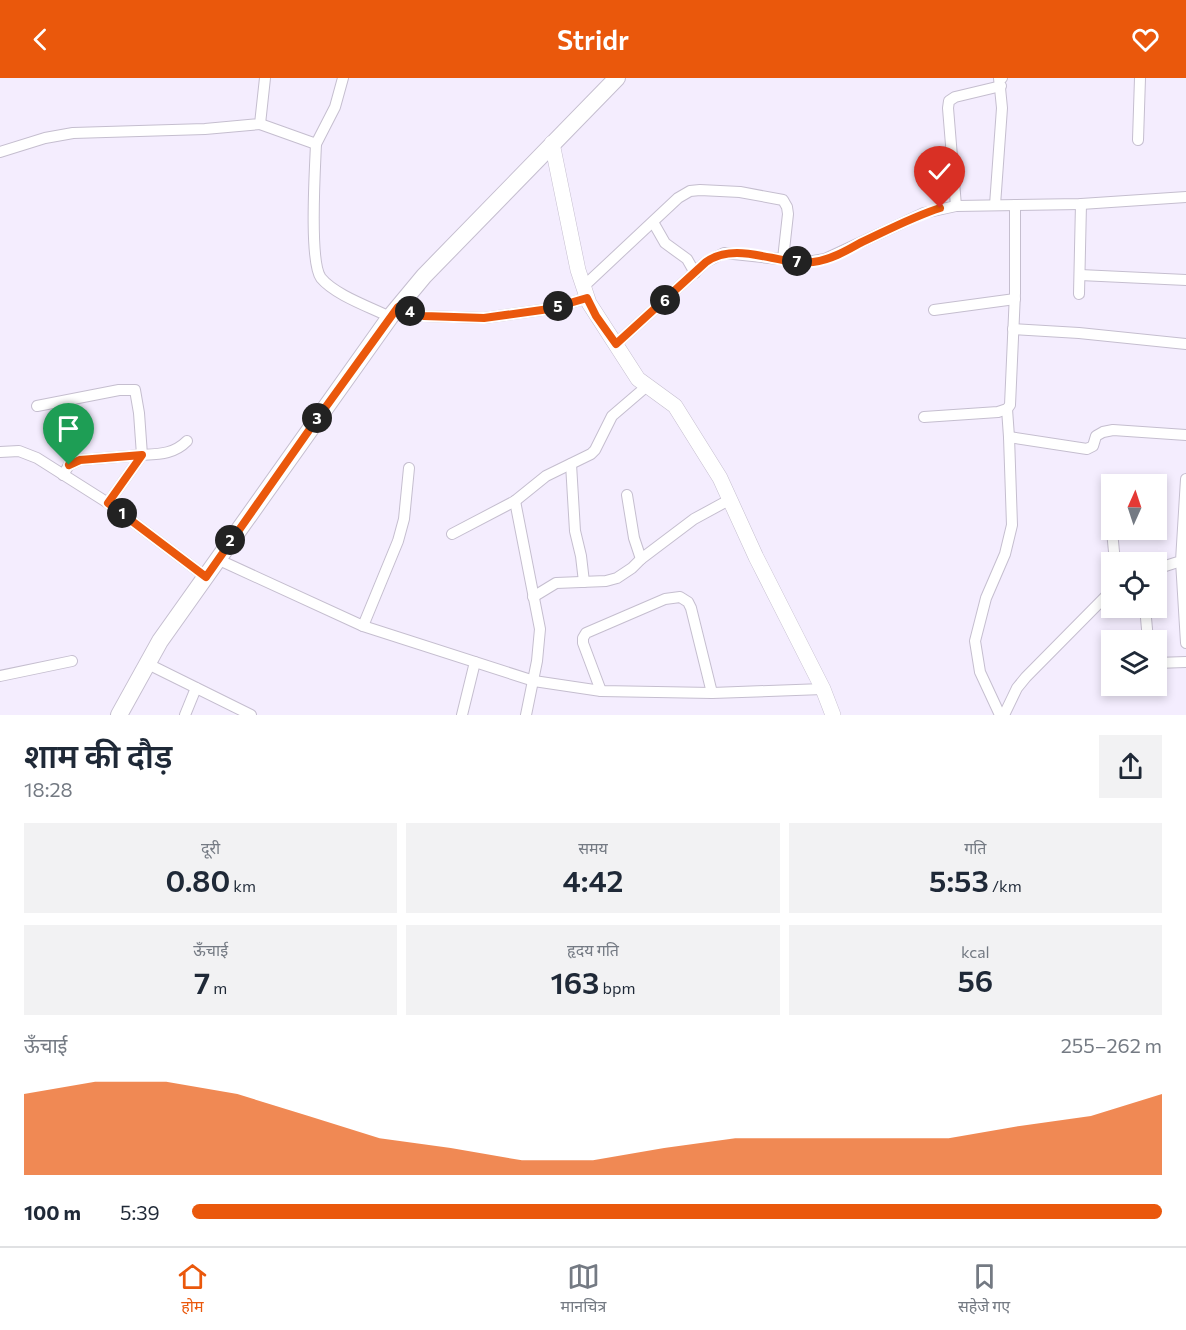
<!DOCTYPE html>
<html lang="hi">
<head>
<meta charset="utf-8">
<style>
	body { margin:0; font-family:Commissioner,"Noto Sans Devanagari",sans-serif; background:#f2f2f3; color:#1f2937; height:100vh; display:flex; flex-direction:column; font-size:22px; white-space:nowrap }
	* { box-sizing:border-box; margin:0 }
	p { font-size:20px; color:#747a83 }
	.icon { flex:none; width:33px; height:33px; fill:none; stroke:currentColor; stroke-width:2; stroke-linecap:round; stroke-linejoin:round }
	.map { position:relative; height:637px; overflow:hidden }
	.sheet { display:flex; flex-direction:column; background:#fff; flex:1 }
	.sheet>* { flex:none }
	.needle { width:39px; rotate:3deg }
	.tools { position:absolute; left:1101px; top:396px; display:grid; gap:12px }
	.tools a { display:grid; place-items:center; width:66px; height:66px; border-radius:0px; background:#fff; box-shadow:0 3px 9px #0003; font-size:30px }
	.pin { position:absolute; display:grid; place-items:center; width:51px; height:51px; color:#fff; margin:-62px -26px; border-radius:50% 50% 50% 0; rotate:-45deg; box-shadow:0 0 6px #0007 }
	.pin .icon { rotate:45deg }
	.km { position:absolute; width:30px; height:30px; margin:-15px; border-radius:50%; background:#222; color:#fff; font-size:16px; line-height:30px; text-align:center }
	.round { display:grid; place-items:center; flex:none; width:63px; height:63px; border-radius:0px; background:#f2f2f3 }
	.overview { display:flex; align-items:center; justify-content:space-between; height:102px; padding:0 24px }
	h1 { font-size:33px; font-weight:600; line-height:45px }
	.stats { display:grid; grid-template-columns:repeat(3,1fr); gap:9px; height:102px; padding:6px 24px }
	.stats div { display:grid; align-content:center; border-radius:0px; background:#f2f2f3; text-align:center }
	.stats b { font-size:30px; font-weight:600 }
	.stats small { font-size:16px; font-weight:400 }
	.stats p { font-size:16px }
	.chart { height:168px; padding:12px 24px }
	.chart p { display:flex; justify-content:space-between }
	.chart svg { width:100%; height:108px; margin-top:6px; fill:#ea580c; opacity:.7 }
	ul { padding:0 24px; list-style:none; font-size:20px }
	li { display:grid; grid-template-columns:96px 72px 1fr; align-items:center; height:45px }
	li i { height:15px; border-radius:8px; background:#ea580c }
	header { display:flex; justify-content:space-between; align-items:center; height:78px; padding:0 24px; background:#ea580c; color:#fff; font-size:27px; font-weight:600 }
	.dock { display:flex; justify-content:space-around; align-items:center; height:84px; border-top:2px solid #e0e1e3; background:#fff; font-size:16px; color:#747a83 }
	.dock a { display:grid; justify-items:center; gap:3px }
	.dock .on { color:#ea580c }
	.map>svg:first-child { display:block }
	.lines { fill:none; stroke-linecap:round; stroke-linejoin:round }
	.street-casing { stroke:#c5becf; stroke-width:12 }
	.secondary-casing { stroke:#c5becf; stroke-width:16 }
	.primary-casing { stroke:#c5becf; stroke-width:18 }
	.street { stroke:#fff; stroke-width:10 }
	.secondary { stroke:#fff; stroke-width:15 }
	.primary { stroke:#fff; stroke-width:16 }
	.route-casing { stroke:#fff; stroke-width:12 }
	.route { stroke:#ea580c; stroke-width:8 }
</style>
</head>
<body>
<header><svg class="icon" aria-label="back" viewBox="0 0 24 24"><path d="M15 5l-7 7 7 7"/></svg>Stridr<svg class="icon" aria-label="heart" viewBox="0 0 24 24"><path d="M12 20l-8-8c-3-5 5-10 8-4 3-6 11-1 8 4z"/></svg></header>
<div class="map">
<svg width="1186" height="637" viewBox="0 0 1186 637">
	<rect width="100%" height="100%" fill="#f4edfe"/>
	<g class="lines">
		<defs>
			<g id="street">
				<path d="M260,46L316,66L335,29L343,0"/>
				<path d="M1138,62L1140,0"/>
				<path d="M316,66C315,91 309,184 321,200C335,217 370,229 390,239"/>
				<path d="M0,74L45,60L73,55L205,51L260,46L265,0"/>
				<path d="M995,127L1002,30L999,0H1002"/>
				<path d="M956,128L948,30L949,23L955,19L1001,8"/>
				<path d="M653,144L665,165L687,181L695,195"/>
				<path d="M1080,197L1186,202"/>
				<path d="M583,209L678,120L690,113L700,112L740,114L783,122L787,129L788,136L783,181"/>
				<path d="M1079,216L1081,126"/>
				<path d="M398,229L424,238L484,240L549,231L587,220"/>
				<path d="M934,232L1015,221"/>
				<path d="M1013,251L1079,255L1186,266"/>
				<path d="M616,266L706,184L724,175L807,184L825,181L924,135L956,128L1081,126L1186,119"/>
				<path d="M37,328L119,312H135L139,335L142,377L80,382L69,387L63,397"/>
				<path d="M924,339L998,334L1007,331L1010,327L1015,215V127"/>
				<path d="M1009,359L1087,371L1093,368L1096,358L1103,354L1113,352L1186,357"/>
				<path d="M0,374L19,373L37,380L108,425L206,499"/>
				<path d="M571,386L575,453L581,478L584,504"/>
				<path d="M627,417L634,460L641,481L694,441L729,422"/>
				<path d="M1109,422L1115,484"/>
				<path d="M515,423L540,551L537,583L526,637"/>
				<path d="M108,425L142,377C160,376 174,376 187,363"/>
				<path d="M452,456L515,423L546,398L591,376L595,372L612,338L647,308"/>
				<path d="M217,481L363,548L534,603L601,613L712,615L823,611"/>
				<path d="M1181,483L1186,565"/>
				<path d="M1156,491L1181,483L1186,401"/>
				<path d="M533,519L556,505L606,503L617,500L632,490L641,481"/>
				<path d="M1146,540L1148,562"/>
				<path d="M363,548L398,463L404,441L409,390"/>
				<path d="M1156,585L1186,584"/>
				<path d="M148,586L251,637"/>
				<path d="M0,598L72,583"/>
				<path d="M601,613L583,565V560L586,555L665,521L680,519L688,524L691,530L712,615"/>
				<path d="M185,637L196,610"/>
				<path d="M462,637L475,584"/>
				<path d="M1000,637L980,594L975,563L986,520L1005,476L1012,447L1009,359L1007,331"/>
				<path d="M1004,637L1017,610L1026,599L1112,512"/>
			</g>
			<path id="secondary" d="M552,65L578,192L589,225L638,301L675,328L720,400L756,479L823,611L833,637"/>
			<path id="primary" d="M119,637L160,563L390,239L424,198L617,0"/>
		</defs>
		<use href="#street" class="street-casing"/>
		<use href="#secondary" class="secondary-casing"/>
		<use href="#primary" class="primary-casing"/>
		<use href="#street" class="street"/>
		<use href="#secondary" class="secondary"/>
		<use href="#primary" class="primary"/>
	</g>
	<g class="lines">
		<defs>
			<path id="route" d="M69,387L80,382L142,377L108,425L206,499L312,348L398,229L424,238L484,240L549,231L587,220L596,238L616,266L706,184C737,162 779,188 813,184C830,182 846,173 860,165C886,153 912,139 940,130"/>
		</defs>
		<use href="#route" class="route-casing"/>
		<use href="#route" class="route"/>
	</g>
</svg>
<div class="tools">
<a><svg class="needle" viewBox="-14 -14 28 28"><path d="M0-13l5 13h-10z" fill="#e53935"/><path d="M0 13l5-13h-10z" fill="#747a83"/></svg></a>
<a><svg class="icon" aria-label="locate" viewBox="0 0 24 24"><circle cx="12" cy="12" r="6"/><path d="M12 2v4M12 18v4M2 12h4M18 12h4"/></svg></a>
<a><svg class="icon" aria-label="layers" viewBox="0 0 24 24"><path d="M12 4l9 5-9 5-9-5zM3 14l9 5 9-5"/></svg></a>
</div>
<div class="pin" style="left:69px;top:387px;background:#1e9e55"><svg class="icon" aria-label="arrive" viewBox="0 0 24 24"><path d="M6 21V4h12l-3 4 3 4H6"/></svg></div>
<div class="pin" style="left:940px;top:130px;background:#d93025"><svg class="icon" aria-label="check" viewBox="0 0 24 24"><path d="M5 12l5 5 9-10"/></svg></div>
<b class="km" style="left:122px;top:435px">1</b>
<b class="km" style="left:230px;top:462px">2</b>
<b class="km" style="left:317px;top:340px">3</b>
<b class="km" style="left:410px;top:233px">4</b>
<b class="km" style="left:558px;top:228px">5</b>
<b class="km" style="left:665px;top:222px">6</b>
<b class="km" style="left:797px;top:183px">7</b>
</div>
<section class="sheet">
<div class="overview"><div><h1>शाम की दौड़</h1><p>18:28</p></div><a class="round"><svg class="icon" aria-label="share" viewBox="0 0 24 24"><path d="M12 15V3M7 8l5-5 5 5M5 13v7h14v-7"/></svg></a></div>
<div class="stats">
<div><p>दूरी</p><b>0.80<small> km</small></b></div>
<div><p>समय</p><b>4:42</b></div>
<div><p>गति</p><b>5:53<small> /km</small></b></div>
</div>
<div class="stats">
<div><p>ऊँचाई</p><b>7<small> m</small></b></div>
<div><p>हृदय गति</p><b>163<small> bpm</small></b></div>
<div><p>kcal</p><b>56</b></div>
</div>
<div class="chart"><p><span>ऊँचाई</span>255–262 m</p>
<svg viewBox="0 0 160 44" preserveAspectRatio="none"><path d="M0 44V11L10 6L20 6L30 11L40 20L50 29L60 33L70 38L80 38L90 33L100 29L110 29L120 29L130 29L140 24L150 20L160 11V44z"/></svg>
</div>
<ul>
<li><b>100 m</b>5:39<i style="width:100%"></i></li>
</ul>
</section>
<nav class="dock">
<a class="on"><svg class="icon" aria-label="home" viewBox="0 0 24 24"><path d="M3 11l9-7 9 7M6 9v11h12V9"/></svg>होम</a>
<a><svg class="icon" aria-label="map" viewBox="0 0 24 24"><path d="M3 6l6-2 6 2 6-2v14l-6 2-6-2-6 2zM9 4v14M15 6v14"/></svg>मानचित्र</a>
<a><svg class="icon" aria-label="saved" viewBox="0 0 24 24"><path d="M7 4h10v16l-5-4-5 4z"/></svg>सहेजे गए</a>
</nav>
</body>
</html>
